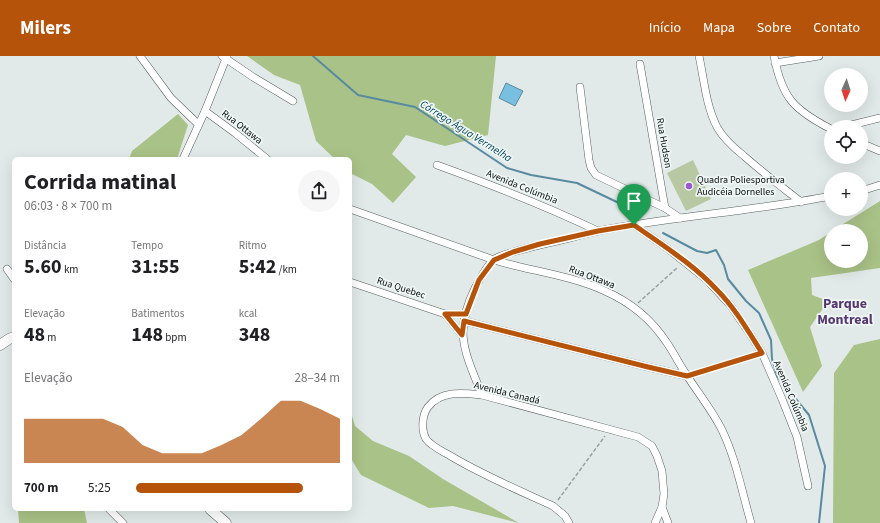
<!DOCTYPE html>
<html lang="pt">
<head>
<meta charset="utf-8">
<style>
	body { margin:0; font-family:"Source Sans 3",sans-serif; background:#f6f6f6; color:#202124; height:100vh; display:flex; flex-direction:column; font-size:15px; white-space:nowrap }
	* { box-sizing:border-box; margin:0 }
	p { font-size:13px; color:#757577 }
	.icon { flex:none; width:22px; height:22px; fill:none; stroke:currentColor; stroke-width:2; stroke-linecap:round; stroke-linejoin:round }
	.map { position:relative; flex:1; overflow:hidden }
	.details { position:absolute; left:12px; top:101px; width:340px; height:354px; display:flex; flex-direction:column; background:#fff; border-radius:6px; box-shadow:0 4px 16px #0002 }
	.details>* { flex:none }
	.needle { width:26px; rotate:183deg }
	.controls { position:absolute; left:824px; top:12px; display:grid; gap:8px }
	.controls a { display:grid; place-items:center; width:44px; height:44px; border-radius:50%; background:#fff; box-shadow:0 4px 16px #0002; font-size:20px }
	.pin { position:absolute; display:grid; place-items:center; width:34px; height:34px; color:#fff; margin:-41px -17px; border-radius:50% 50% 50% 0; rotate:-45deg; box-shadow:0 0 4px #0007 }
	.pin .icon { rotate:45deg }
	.round { display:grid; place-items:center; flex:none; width:42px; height:42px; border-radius:21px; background:#f6f6f6 }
	.headline { display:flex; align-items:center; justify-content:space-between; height:68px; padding:0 12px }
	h1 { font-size:22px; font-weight:700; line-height:30px }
	.figures { display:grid; grid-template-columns:repeat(3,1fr); gap:6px; height:68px; padding:4px 12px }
	.figures div { display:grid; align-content:center }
	.figures b { font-size:20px; font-weight:700 }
	.figures small { font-size:11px; font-weight:400 }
	.figures p { font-size:11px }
	.chart { height:112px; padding:8px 12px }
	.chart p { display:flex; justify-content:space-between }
	.chart svg { width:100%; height:72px; margin-top:4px; fill:#b45309; opacity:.7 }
	ul { padding:0 12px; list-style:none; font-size:13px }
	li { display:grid; grid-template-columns:64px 48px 1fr; align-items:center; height:30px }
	li i { height:10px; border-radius:5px; background:#b45309 }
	header { display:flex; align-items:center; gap:24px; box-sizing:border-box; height:56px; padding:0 20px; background:#b45309; color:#fff }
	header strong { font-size:19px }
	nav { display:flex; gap:22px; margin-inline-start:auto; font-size:14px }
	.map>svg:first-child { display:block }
	.green { fill:#b8c8a3 }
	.forest { fill:#a9c287 }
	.water { fill:#79bfe0; stroke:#588aa0 }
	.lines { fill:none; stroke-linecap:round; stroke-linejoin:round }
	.stream { stroke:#588aa0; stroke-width:2 }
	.street-casing { stroke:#59615f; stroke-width:8 }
	.secondary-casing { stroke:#59615f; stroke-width:11 }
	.path { stroke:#99a09e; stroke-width:1.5; stroke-dasharray:4 2; stroke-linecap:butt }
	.street { stroke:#fff; stroke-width:7 }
	.secondary { stroke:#fff; stroke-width:10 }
	.route-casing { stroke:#fff; stroke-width:8 }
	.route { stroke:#b45309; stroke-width:5 }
	.poi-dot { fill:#9a59ce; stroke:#eef7f5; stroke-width:1.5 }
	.labels { text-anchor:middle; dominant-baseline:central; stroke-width:3.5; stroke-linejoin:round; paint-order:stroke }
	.street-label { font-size:10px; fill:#0a0d0c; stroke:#eef7f5 }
	.poi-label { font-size:10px; fill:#0a0d0c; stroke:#eef7f5; text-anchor:start }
	.water-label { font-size:11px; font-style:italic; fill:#044259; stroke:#eef7f5 }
	.district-label { font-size:14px; font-weight:bold; fill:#563670; stroke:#eef7f5 }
</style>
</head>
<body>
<header>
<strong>Milers</strong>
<nav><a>Início</a><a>Mapa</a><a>Sobre</a><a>Contato</a></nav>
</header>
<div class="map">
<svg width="880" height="467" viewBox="0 0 880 467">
	<rect width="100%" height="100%" fill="#e1eae8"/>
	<path class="green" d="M693,104L711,143L686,155L667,117Z"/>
	<g class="forest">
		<path d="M247,0H496L488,79L445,90L406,79L392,98L416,121L393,147L372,128L350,117V103H335L316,85L300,29L274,19Z"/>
		<path d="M178,58L188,69L177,103H129L132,95Z"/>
		<path d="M880,145V212L811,222L812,239L828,245L810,271L822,310L803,336L748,214L819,184L831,176V205H861V175H832Z"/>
		<path d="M880,283V467H833L834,317L854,289Z"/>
		<path d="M350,353L355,370L373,385L409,400L443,423L519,467L453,450L429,452L361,419L350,401Z"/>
		<path d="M18,453H84L87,467H19Z"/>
	</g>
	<path class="water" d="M506,27L523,35L515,50L499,42Z"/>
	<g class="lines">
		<g class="stream">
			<path d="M313,0L358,39L415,51L507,112L531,119L577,127L642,158"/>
			<path d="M663,177L697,195L707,197L716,194L724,209L728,223L746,245L759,257L771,284L772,303L777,320L809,359L825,410L819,467"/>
		</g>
		<defs>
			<g id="street">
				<path d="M140,0L171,42L198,68"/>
				<path d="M222,0L253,21L293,45"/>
				<path d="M699,0C704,23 706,50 717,71C723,82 734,92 744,100C762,116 782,131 801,146"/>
				<path d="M774,0C782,42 794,54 831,73"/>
				<path d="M775,7L819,0"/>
				<path d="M640,8L665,152L680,162"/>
				<path d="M580,31L589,104L591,112L596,119L665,152"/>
				<path d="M205,55L235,77L267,103"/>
				<path d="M843,71L880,62"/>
				<path d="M861,87L880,95"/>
				<path d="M183,103L205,55L227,0"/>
				<path d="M437,109C492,129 546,150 598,175"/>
				<path d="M861,135L880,129"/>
				<path d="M350,153L494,204C530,215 570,219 605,235C630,246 652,264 667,287C674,297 679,308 686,318C698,337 712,354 722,374C736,403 742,436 751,467"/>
				<path d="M634,169L667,192L707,224L731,250L750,278L762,297L782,343L797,381L808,430"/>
				<path d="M7,213L14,223"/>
				<path d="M350,226L445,258L462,279"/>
				<path d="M445,258H466"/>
				<path d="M464,265L648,311L687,320"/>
				<path d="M482,339C465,296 453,277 475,232C480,223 486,211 493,204C502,197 544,188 557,185C570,182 584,178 598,175C675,160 754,155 831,140"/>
				<path d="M109,453L123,467"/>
				<path d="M569,467L565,460L553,450C518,434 482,419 449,399C442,395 431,390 426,383C421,374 422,359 428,351C441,334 463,337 482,339L638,381L652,390L657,400L662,415L663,427L664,438L662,451L668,467"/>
				<path d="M655,467L662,451"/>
			</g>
			<g id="secondary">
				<path d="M0,289L9,283L14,281"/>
				<path d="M210,453L226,467"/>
			</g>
		</defs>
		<use href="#street" class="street-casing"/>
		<use href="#secondary" class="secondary-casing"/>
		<g class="path">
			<path d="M638,247L678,211"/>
			<path d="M695,317L756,299"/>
			<path d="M558,444L605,380"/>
		</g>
		<use href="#street" class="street"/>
		<use href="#secondary" class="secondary"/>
	</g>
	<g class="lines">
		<defs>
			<path id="route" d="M634,169C662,189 693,208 717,234C735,252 748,275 762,297L687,320L648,311L464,265L462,279L445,258H466L479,224L494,204L513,196L540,188L598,175Z"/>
		</defs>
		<use href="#route" class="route-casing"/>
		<use href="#route" class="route"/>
	</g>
	<circle class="poi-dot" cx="689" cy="130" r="4"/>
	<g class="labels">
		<g class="street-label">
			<text transform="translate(242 71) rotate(38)">Rua Ottawa</text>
			<text transform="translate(664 87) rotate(80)">Rua Hudson</text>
			<text transform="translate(522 131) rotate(22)">Avenida Colúmbia</text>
			<text transform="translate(592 221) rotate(21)">Rua Ottawa</text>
			<text transform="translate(401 232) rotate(18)">Rua Quebec</text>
			<text transform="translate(507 337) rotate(14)">Avenida Canadá</text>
			<text transform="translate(791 340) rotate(67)">Avenida Colúmbia</text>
		</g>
		<g class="poi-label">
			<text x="697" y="124">Quadra Poliesportiva<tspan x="697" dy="12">Audicéia Dornelles</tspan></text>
		</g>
		<g class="water-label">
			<text transform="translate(466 75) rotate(32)">Córrego Água Vermelha</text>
		</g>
		<g class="district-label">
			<text x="845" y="248">Parque<tspan x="845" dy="16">Montreal</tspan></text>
		</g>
	</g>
</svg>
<div class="controls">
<a><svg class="needle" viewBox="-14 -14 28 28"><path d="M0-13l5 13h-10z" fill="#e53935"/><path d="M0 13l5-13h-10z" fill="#757577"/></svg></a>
<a><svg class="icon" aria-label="locate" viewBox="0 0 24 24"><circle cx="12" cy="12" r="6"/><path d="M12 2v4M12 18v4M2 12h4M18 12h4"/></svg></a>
<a>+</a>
<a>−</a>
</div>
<div class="pin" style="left:634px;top:169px;background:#1e9e55"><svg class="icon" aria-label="arrive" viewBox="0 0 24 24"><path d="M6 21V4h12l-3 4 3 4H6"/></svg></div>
<section class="details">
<div class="headline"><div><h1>Corrida matinal</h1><p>06:03 · 8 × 700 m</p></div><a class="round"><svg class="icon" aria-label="share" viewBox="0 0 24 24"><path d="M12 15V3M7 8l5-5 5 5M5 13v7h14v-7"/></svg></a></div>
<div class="figures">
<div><p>Distância</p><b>5.60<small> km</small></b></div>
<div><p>Tempo</p><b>31:55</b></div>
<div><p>Ritmo</p><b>5:42<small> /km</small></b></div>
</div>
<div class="figures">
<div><p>Elevação</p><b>48<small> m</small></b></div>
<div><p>Batimentos</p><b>148<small> bpm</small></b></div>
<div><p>kcal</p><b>348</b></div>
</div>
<div class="chart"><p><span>Elevação</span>28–34 m</p>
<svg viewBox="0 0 160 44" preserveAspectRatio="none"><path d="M0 44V17L10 17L20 17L30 17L40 17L50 22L60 33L70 38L80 38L90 38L100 33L110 27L120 17L130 6L140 6L150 11L160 17V44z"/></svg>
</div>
<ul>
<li><b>700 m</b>5:25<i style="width:82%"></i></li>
</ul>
</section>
</div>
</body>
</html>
